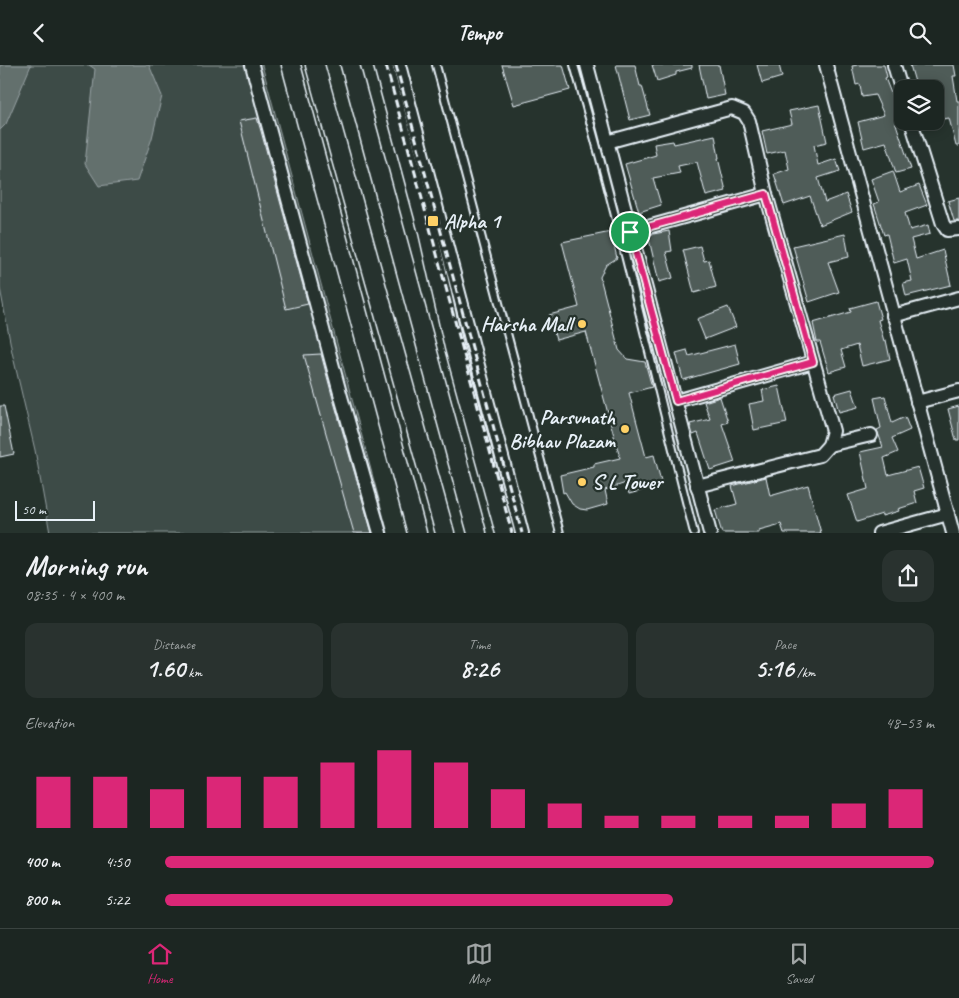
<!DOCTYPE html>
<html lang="en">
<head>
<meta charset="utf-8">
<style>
	body { margin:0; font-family:Caveat,sans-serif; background:#29322f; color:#f1f3f6; height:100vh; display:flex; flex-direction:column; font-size:19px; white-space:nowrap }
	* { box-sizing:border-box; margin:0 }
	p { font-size:16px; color:#a0a5a5 }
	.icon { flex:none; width:28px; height:28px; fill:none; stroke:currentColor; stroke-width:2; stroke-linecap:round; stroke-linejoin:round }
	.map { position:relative; height:468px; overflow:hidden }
	.panel { display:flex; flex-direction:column; background:#1c2622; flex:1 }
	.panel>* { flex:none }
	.controls { position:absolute; left:894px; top:15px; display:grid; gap:10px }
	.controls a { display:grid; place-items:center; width:50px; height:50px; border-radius:10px; background:#1c2622; box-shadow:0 2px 12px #0003,0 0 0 1px #3a4340; font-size:25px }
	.scale { position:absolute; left:15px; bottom:12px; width:80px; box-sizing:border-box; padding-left:5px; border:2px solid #e8f1f8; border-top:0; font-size:14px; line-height:18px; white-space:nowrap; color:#e8f1f8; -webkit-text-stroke:4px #26332d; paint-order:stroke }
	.pin { position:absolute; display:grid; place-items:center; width:42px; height:42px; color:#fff; margin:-21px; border:2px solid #fff; border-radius:50%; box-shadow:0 1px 5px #0007 }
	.round { display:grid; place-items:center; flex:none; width:52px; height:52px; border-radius:15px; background:#29322f }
	.head { display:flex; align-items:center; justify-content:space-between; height:85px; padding:0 25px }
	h1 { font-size:28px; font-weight:600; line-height:38px }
	.stats { display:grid; grid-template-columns:repeat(3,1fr); gap:8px; height:85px; padding:5px 25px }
	.stats div { display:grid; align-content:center; border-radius:12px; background:#29322f; text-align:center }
	.stats b { font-size:25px; font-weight:600 }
	.stats small { font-size:14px; font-weight:400 }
	.stats p { font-size:14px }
	.chart { height:140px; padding:10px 25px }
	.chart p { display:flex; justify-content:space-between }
	.chart svg { width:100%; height:90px; margin-top:5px; stroke:#db2777; stroke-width:6 }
	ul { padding:0 25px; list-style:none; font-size:16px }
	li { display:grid; grid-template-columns:80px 60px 1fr; align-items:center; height:38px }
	li i { height:12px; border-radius:6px; background:#db2777 }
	header { display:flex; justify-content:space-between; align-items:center; height:65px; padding:0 25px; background:#1c2622; font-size:22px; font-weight:600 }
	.tabs { display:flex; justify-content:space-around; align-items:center; height:70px; border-top:1px solid #3a4340; background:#1c2622; font-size:14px; color:#a0a5a5 }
	.tabs a { display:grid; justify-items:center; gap:2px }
	.tabs .current { color:#db2777 }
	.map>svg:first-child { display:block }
	.green { fill:#3e4b47; stroke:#939ea0 }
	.water { fill:#636f6d; stroke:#98a3a5 }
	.building { fill:#505c59; stroke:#e8f1f8 }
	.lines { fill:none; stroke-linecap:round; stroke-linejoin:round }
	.lane-casing { stroke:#e8f1f8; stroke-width:10 }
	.street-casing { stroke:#e8f1f8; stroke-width:16 }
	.secondary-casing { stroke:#e8f1f8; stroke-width:21 }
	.lane { stroke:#26332d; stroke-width:6 }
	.street { stroke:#26332d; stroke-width:12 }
	.secondary { stroke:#26332d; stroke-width:18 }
	.rail { stroke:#e8f1f8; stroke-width:3; stroke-dasharray:8 4; stroke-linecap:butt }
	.route-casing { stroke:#fff; stroke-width:10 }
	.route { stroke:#db2777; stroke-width:6 }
	.poi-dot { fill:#ffd166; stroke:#26332d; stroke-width:2 }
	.labels { text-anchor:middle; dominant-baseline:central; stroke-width:4.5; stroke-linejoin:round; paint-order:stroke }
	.poi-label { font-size:21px; font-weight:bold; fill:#e8f1f8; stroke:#26332d; text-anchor:start }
</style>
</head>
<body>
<header><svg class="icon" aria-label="back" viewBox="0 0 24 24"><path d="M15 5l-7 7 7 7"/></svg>Tempo<svg class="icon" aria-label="search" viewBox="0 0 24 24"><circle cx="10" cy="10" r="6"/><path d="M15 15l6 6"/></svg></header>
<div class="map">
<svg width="959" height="468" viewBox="0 0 959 468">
	<rect width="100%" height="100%" fill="#26332d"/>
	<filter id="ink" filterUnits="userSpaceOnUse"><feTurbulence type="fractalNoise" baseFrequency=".02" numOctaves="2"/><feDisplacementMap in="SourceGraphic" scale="10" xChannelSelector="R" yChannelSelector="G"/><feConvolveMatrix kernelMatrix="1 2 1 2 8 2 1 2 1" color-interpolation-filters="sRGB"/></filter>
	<g filter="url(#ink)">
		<path class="green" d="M0,0H262L388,468H50L35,385L12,287L0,223Z"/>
		<g class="water">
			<path d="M0,0H31L6,59L0,65Z"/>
			<path d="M89,0H149L162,31L152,73L137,116L99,121L85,99L95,4Z"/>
		</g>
		<g class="building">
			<path d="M502,0H563L570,25L514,40Z"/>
			<path d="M616,0H635L640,21H642L650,50L630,55Z"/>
			<path d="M652,0H692V3L676,7V10L657,16Z"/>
			<path d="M699,0H719L725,30L706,34Z"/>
			<path d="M757,0H779L782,12L762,18Z"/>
			<path d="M858,0H884L887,12L885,13L901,54L895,56L911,104L896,108L886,77L864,83L858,57L884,50L875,30L862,32L860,19L856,20L852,1Z"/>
			<path d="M910,0H954L956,11H953L957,36H959V81H956L949,53L943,54L940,40L935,41V24H917Z"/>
			<path d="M819,40L827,77L814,80L818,100L836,94L840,106L818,113L825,137L846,129L852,147L820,160L810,131L784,140L774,109L789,104L785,85L767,89L762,66L792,59L789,46Z"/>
			<path d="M257,53L261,66L308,239L286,244L239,56Z"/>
			<path d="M715,70L719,93H718L726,126L706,131L697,97L678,101L680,108L653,113L661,140L639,147L625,99L656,90L654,79L673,76L674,79Z"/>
			<path d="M893,106L900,127L919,120L927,140L905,148L910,165L928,160L930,169L911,174L916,194L943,185L951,220L906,231L903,218L912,216L907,194L894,198L887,169L884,170L874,139L879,137L871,114Z"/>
			<path d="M959,133V156H954L948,136Z"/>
			<path d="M669,166L672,186L666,187L673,213L659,217L648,170Z"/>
			<path d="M611,167L617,193L606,200L600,212L619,285L627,294L645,297L652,322L629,328L646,392L654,390L662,420L629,429L626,418L605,425L608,439L587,445L580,444L572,439L565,427L563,428L560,410L594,402V399L620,393L586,267L556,275L549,250L579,242L562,177Z"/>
			<path d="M845,169L849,192L828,197L839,227L809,237L793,181Z"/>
			<path d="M700,181L704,196L709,195L716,222L694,228L683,185Z"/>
			<path d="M876,236L881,254L878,255L884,276L886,275L890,294L862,301L857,280L841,285L846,302L829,307L820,277H817L813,258L851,247L850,243Z"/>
			<path d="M728,242L736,262L705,274L697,254Z"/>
			<path d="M735,279L740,299L683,315L676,288L687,285L689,291Z"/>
			<path d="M321,289L332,330L372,468H354L304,290Z"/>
			<path d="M779,321L787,358L754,365L749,339L764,336L762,325Z"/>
			<path d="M852,324L858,342L839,347L834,329Z"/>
			<path d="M885,331L892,358L905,352L910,365L892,373L898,387L884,393L888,410L918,402L924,423L914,426L917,438L898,444L899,446L882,451V449L857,457L848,430L868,424L860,387L883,382L877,365L881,363L874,333Z"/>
			<path d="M720,332L728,357L722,359L735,397L710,405L698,368L693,370L690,359L710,354L704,337Z"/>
			<path d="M0,341H4L14,389L0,392Z"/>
			<path d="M959,341V375H956L948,344Z"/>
			<path d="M766,412L770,431L808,420L821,468H784L781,459L759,465V468H722L715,445L737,439L732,421Z"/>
		</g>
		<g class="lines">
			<defs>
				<g id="lane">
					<path d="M436,0L560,468"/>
					<path d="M574,0C619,155 654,312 694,468"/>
				</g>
				<g id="street">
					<path d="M252,0L340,328L380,468"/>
					<path d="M399,0L522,468"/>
					<path d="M587,0L710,468"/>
					<path d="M826,0L953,468"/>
					<path d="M894,0L902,27"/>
					<path d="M911,56L943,159L947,165L959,164"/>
					<path d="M607,77L732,43L744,48L749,56L766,129L833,366L829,380L820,390L697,421"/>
					<path d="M630,167L766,129"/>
					<path d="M893,251L959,233"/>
					<path d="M676,336L813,297"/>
					<path d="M917,337L959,326"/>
					<path d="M829,380L871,370"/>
					<path d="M879,468L948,449"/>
				</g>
				<g id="secondary">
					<path d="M291,0L417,468"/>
					<path d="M315,0L445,468"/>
					<path d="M350,0L477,468"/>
					<path d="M383,0L428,167L454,282L505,468"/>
				</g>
			</defs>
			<use href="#lane" class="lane-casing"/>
			<use href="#street" class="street-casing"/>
			<use href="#secondary" class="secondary-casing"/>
			<use href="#lane" class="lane"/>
			<use href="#street" class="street"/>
			<use href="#secondary" class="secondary"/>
			<g class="rail">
				<path d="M386,0L512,468"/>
				<path d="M396,0L522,468"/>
			</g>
		</g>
	</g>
	<g class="lines" filter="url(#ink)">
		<defs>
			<path id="route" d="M766,129L813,297L676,336L630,167Z"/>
		</defs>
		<use href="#route" class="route-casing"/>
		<use href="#route" class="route"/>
	</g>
	<g class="poi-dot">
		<rect x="427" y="150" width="12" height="12" rx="2.5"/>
		<circle cx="582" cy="259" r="5"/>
		<circle cx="625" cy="364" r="5"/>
		<circle cx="582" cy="417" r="5"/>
	</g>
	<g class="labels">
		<g class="poi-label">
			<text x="444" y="156">Alpha 1</text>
			<text x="572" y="259" text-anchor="end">Harsha Mall</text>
			<text x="615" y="352" text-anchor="end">Parsvnath<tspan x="615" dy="24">Bibhav Plazam</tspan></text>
			<text x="592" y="417">S L Tower</text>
		</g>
	</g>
</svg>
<div class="controls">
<a><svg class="icon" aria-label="layers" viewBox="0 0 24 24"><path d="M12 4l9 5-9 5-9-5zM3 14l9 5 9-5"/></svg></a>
</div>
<div class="scale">50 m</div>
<div class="pin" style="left:630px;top:167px;background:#1e9e55"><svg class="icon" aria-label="arrive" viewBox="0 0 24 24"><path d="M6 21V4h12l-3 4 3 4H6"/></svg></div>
</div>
<section class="panel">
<div class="head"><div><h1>Morning run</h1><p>08:35 · 4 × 400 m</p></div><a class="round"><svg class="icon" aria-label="share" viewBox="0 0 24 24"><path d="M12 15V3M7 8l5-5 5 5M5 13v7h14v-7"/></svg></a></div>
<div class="stats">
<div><p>Distance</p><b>1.60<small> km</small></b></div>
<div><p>Time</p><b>8:26</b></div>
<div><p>Pace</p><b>5:16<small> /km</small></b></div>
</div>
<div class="chart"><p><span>Elevation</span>48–53 m</p>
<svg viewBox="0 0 160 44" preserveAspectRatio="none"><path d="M5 44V19M15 44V19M25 44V25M35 44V19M45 44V19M55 44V12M65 44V6M75 44V12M85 44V25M95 44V32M105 44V38M115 44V38M125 44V38M135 44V38M145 44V32M155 44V25"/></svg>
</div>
<ul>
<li><b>400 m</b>4:50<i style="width:100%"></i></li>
<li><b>800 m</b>5:22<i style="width:66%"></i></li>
</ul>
</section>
<nav class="tabs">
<a class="current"><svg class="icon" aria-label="home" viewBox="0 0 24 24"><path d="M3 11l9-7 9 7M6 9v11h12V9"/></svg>Home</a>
<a><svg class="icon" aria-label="map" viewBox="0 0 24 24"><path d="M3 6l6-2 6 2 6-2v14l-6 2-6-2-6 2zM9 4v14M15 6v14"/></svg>Map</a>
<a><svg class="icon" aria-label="saved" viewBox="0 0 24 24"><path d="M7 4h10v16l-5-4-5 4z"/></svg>Saved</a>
</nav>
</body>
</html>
